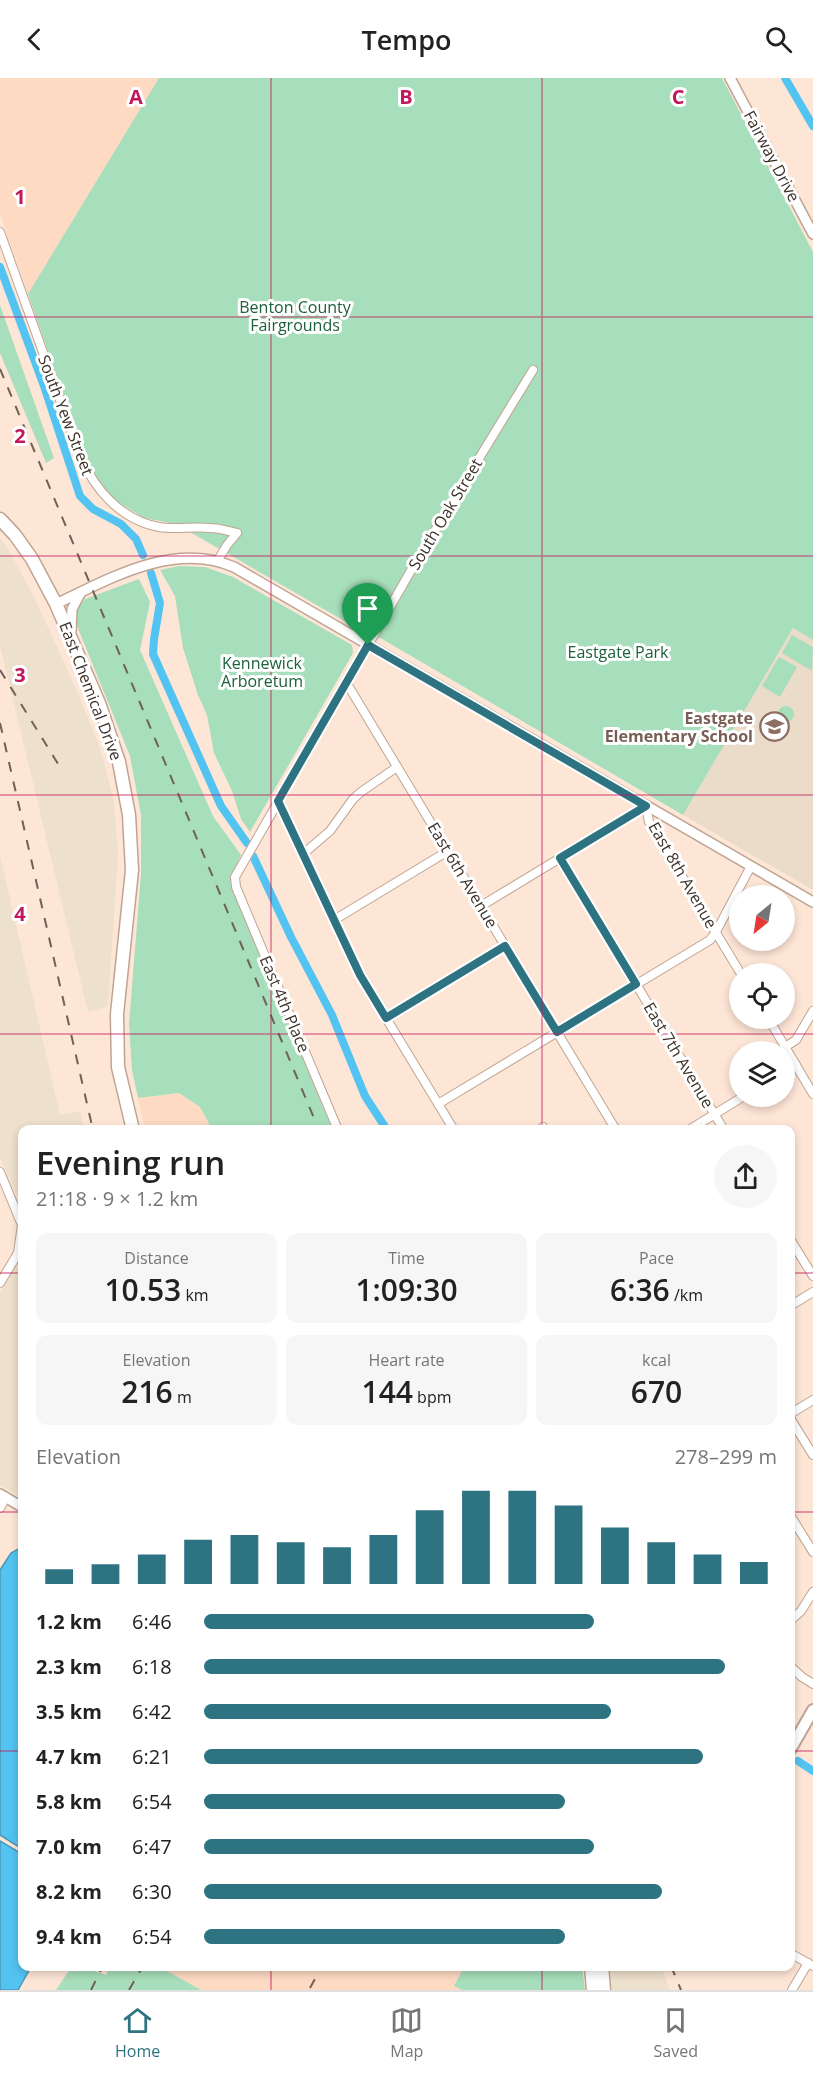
<!DOCTYPE html>
<html lang="en">
<head>
<meta charset="utf-8">
<style>
	body { margin:0; font-family:"Open Sans",sans-serif; background:#f6f6f6; color:#222; height:100vh; display:flex; flex-direction:column; font-size:22px; white-space:nowrap }
	* { box-sizing:border-box; margin:0 }
	p { font-size:20px; color:#767676 }
	.icon { flex:none; width:33px; height:33px; fill:none; stroke:currentColor; stroke-width:2; stroke-linecap:round; stroke-linejoin:round }
	.map { position:relative; flex:1; overflow:hidden }
	.details { position:absolute; left:18px; top:1047px; width:777px; height:846px; display:flex; flex-direction:column; background:#fff; border-radius:12px; box-shadow:0 3px 9px #0003 }
	.details>* { flex:none }
	.needle { width:39px; rotate:210deg }
	.tools { position:absolute; left:729px; top:807px; display:grid; gap:12px }
	.tools a { display:grid; place-items:center; width:66px; height:66px; border-radius:50%; background:#fff; box-shadow:0 3px 9px #0003; font-size:30px }
	.pin { position:absolute; display:grid; place-items:center; width:51px; height:51px; color:#fff; margin:-62px -26px; border-radius:50% 50% 50% 0; rotate:-45deg; box-shadow:0 0 6px #0007 }
	.pin .icon { rotate:45deg }
	.round { display:grid; place-items:center; flex:none; width:63px; height:63px; border-radius:32px; background:#f6f6f6 }
	.headline { display:flex; align-items:center; justify-content:space-between; height:102px; padding:0 18px }
	h1 { font-size:33px; font-weight:600; line-height:45px }
	.metrics { display:grid; grid-template-columns:repeat(3,1fr); gap:9px; height:102px; padding:6px 18px }
	.metrics div { display:grid; align-content:center; border-radius:12px; background:#f6f6f6; text-align:center }
	.metrics b { font-size:30px; font-weight:600 }
	.metrics small { font-size:16px; font-weight:400 }
	.metrics p { font-size:16px }
	.chart { height:168px; padding:12px 18px }
	.chart p { display:flex; justify-content:space-between }
	.chart svg { width:100%; height:108px; margin-top:6px; stroke:#2e7382; stroke-width:6 }
	ul { padding:0 18px; list-style:none; font-size:20px }
	li { display:grid; grid-template-columns:96px 72px 1fr; align-items:center; height:45px }
	li i { height:15px; border-radius:8px; background:#2e7382 }
	header { display:flex; justify-content:space-between; align-items:center; height:78px; padding:0 18px; background:#fff; font-size:27px; font-weight:600 }
	.tabs { display:flex; justify-content:space-around; align-items:center; height:84px; border-top:2px solid #e0e0e0; background:#fff; font-size:16px; color:#767676 }
	.tabs a { display:grid; justify-items:center; gap:3px }
	.tabs .active { color:#2e7382 }
	.map>svg:first-child { display:block }
	.commercial { fill:#ede0cc }
	.built { fill:#fedac3 }
	.education { fill:#ebdcca }
	.green { fill:#a7debb }
	.water { fill:#53c3f2; stroke:#4c98b6; stroke-width:1.5 }
	.lines { fill:none; stroke-linecap:round; stroke-linejoin:round }
	.canal { stroke:#53c3f2; stroke-width:8 }
	.minor-casing { stroke:#c0a492; stroke-width:10 }
	.tertiary-casing { stroke:#c0a492; stroke-width:12 }
	.secondary-casing { stroke:#c0a492; stroke-width:14 }
	.primary-casing { stroke:#c0a492; stroke-width:15 }
	.minor { stroke:#fff; stroke-width:8 }
	.tertiary { stroke:#fff; stroke-width:9 }
	.secondary { stroke:#fff; stroke-width:10 }
	.primary { stroke:#fff; stroke-width:12 }
	.rail { stroke:#6f6157; stroke-width:2; stroke-dasharray:10 10; stroke-linecap:butt }
	.route-casing { stroke:#fff; stroke-width:12 }
	.route { stroke:#2e7382; stroke-width:8 }
	.grid { fill:none; stroke:#c2185b; stroke-width:1.5; stroke-opacity:0.55 }
	.labels { text-anchor:middle; dominant-baseline:central; stroke-width:6; stroke-linejoin:round; paint-order:stroke }
	.street-label { font-size:16px; fill:#3d322a; stroke:#fff }
	.park-label { font-size:16px; fill:#1d613c; stroke:#fff }
	.education-label { font-size:16px; font-weight:bold; fill:#785e54; stroke:#fff; text-anchor:end }
	.grid-label { font-size:20px; text-anchor:middle; font-weight:bold; fill:#c2185b; stroke:#fff; stroke-width:6; stroke-linejoin:round; paint-order:stroke }
</style>
</head>
<body>
<header><svg class="icon" aria-label="back" viewBox="0 0 24 24"><path d="M15 5l-7 7 7 7"/></svg>Tempo<svg class="icon" aria-label="search" viewBox="0 0 24 24"><circle cx="10" cy="10" r="6"/><path d="M15 15l6 6"/></svg></header>
<div class="map">
<svg width="813" height="1912" viewBox="0 0 813 1912">
	<rect width="100%" height="100%" fill="#fee6d7"/>
	<g class="commercial">
		<path d="M0,460L7,469L33,517L77,613L100,670L114,724L118,776L108,928L88,934L0,567Z"/>
		<path d="M0,778L60,1037L80,1033L84,1051L22,1052V1129L0,1079Z"/>
		<path d="M22,1176V1420L0,1407V1216Z"/>
		<path d="M610,1889H661L670,1912H612Z"/>
	</g>
	<g class="built">
		<path d="M0,0H159L28,216L0,136Z"/>
		<path d="M179,1015L200,1029L212,1051H145L138,1020Z"/>
		<path d="M160,1889H464L455,1908L462,1912H201Z"/>
	</g>
	<path class="education" d="M793,550L813,562V812L683,737Z"/>
	<g class="green">
		<path d="M159,0H722L813,174V562L793,550L683,737L382,561L360,552L176,446L144,440L110,419L88,387L28,216Z"/>
		<path d="M0,227L54,380L46,385L0,275Z"/>
		<path d="M179,488L205,489L233,499L352,567L353,575L250,754L241,741L232,713L214,675L207,637L198,617L183,570L175,518L160,492Z"/>
		<path d="M139,501L150,524L140,572L213,738L241,777L232,796L233,809L332,1051H212L200,1029L179,1015L138,1020L132,992L129,946L141,796V737L130,678L75,543L77,532L85,521Z"/>
		<path d="M792,557L813,569L812,593L782,575Z"/>
		<path d="M779,579L797,589L780,619L762,608Z"/>
		<circle cx="786" cy="636" r="8"/>
		<path d="M72,1888L83,1889L106,1897L110,1889H160L201,1912H56Z"/>
		<path d="M582,1888L585,1912H462L454,1908L464,1889Z"/>
	</g>
	<g class="water">
		<path d="M20,1470L22,1471V1771L0,1757V1492L11,1475Z"/>
		<path d="M0,1763L22,1776V1888L31,1889L18,1912H0Z"/>
	</g>
	<g class="lines">
		<g class="canal">
			<path d="M785,0L813,48"/>
			<path d="M0,189L44,308L80,418L93,431L121,446L136,461L143,477"/>
			<path d="M151,495L160,525L154,561L153,576L221,728L247,765"/>
			<path d="M253,778L291,859L332,937L365,1018L387,1052"/>
			<path d="M798,1683L813,1693"/>
		</g>
		<defs>
			<g id="minor">
				<path d="M0,154L80,378C95,412 121,442 159,449C176,452 193,448 210,450C219,450 228,453 237,455L227,467L218,482"/>
				<path d="M346,604L616,1052"/>
				<path d="M278,723L360,897L454,1052"/>
				<path d="M303,776L330,753L353,721L361,714L397,689"/>
				<path d="M560,780L724,1052"/>
				<path d="M481,828L646,728L649,744L741,896"/>
				<path d="M334,842L448,773"/>
				<path d="M386,940L505,868"/>
				<path d="M768,940L813,1016"/>
				<path d="M785,969L796,962L813,933"/>
				<path d="M784,994L796,987"/>
				<path d="M438,1026L710,862L716,854L751,788"/>
				<path d="M338,1052L236,809L235,799L417,482L533,292"/>
				<path d="M540,1052L543,1049"/>
				<path d="M689,1052L744,1018"/>
				<path d="M0,1094L22,1147L18,1175L0,1205"/>
				<path d="M790,1161L813,1198"/>
				<path d="M790,1228L813,1214"/>
				<path d="M790,1336L813,1322"/>
				<path d="M790,1340L813,1377"/>
				<path d="M0,1430L6,1419"/>
				<path d="M790,1437L813,1474"/>
				<path d="M790,1543L801,1533L813,1514"/>
				<path d="M790,1588L802,1599L813,1606"/>
				<path d="M790,1875L813,1888"/>
				<path d="M792,1912L808,1885"/>
			</g>
			<g id="tertiary">
				<path d="M730,0L813,156"/>
				<path d="M56,526C111,500 174,463 234,489L813,824"/>
				<path d="M71,554L72,531L80,516"/>
				<path d="M0,1416L22,1429"/>
			</g>
			<path id="secondary" d="M790,1672L813,1632"/>
			<g id="primary">
				<path d="M0,441L15,457L32,481L56,526L99,625L119,684L129,737L132,792L117,936L118,989L133,1052"/>
				<path d="M591,1888L593,1912"/>
				<path d="M602,1888L604,1912"/>
			</g>
		</defs>
		<use href="#minor" class="minor-casing"/>
		<use href="#tertiary" class="tertiary-casing"/>
		<use href="#secondary" class="secondary-casing"/>
		<use href="#primary" class="primary-casing"/>
		<use href="#minor" class="minor"/>
		<use href="#tertiary" class="tertiary"/>
		<use href="#secondary" class="secondary"/>
		<use href="#primary" class="primary"/>
		<g class="rail">
			<path d="M0,291L319,1052"/>
			<path d="M0,592L63,694"/>
			<path d="M0,645L93,1052"/>
			<path d="M671,1888L681,1912"/>
			<path d="M310,1910L322,1888"/>
			<path d="M91,1912L103,1888"/>
			<path d="M129,1912L143,1888"/>
		</g>
	</g>
	<g class="lines">
		<defs>
			<path id="route" d="M368,567L646,728L560,780L636,906L557,954L505,868L386,940L360,897L278,723Z"/>
		</defs>
		<use href="#route" class="route-casing"/>
		<use href="#route" class="route"/>
	</g>
	<path class="grid" d="M271,0V1052M542,0V1052M0,239H813M0,478H813M0,717H813M0,956H813M0,1195H22M790,1195H813M0,1434H22M790,1434H813M0,1673H22M790,1673H813M271,1888V1912M542,1888V1912"/>
	<defs>
		<symbol id="school-ring" viewBox="-11 -11 22 22"><circle r="9.5" fill="#fff" stroke="#8d6e63" stroke-width="1.5"/><path d="M0-5L7-2L0 1L-7-2ZM-4 1L0 2.5L4 1V4Q0 6-4 4Z" fill="#8d6e63"/></symbol>
	</defs>
	<g fill-rule="evenodd">
		<use href="#school-ring" x="758" y="632" width="33" height="33"/>
	</g>
	<g class="labels">
		<g class="street-label">
			<text transform="translate(772 78) rotate(62)">Fairway Drive</text>
			<text transform="translate(66 337) rotate(69)">South Yew Street</text>
			<text transform="translate(445 436) rotate(-59)">South Oak Street</text>
			<text transform="translate(91 613) rotate(69)">East Chemical Drive</text>
			<text transform="translate(463 797) rotate(59)">East 6th Avenue</text>
			<text transform="translate(683 797) rotate(60)">East 8th Avenue</text>
			<text transform="translate(285 926) rotate(67)">East 4th Place</text>
			<text transform="translate(679 977) rotate(59)">East 7th Avenue</text>
		</g>
		<g class="park-label">
			<text x="295" y="229">Benton County<tspan x="295" dy="18">Fairgrounds</tspan></text>
			<text x="618" y="574">Eastgate Park</text>
			<text x="262" y="585">Kennewick<tspan x="262" dy="18">Arboretum</tspan></text>
		</g>
		<g class="education-label">
			<text x="753" y="640">Eastgate<tspan x="753" dy="18">Elementary School</tspan></text>
		</g>
	</g>
	<g class="grid-label">
		<text x="136" y="26">A</text>
		<text x="406" y="26">B</text>
		<text x="678" y="26">C</text>
		<text x="20" y="126">1</text>
		<text x="20" y="365">2</text>
		<text x="20" y="604">3</text>
		<text x="20" y="843">4</text>
	</g>
</svg>
<div class="tools">
<a><svg class="needle" viewBox="-14 -14 28 28"><path d="M0-13l5 13h-10z" fill="#e53935"/><path d="M0 13l5-13h-10z" fill="#767676"/></svg></a>
<a><svg class="icon" aria-label="locate" viewBox="0 0 24 24"><circle cx="12" cy="12" r="6"/><path d="M12 2v4M12 18v4M2 12h4M18 12h4"/></svg></a>
<a><svg class="icon" aria-label="layers" viewBox="0 0 24 24"><path d="M12 4l9 5-9 5-9-5zM3 14l9 5 9-5"/></svg></a>
</div>
<div class="pin" style="left:368px;top:567px;background:#1e9e55"><svg class="icon" aria-label="arrive" viewBox="0 0 24 24"><path d="M6 21V4h12l-3 4 3 4H6"/></svg></div>
<section class="details">
<div class="headline"><div><h1>Evening run</h1><p>21:18 · 9 × 1.2 km</p></div><a class="round"><svg class="icon" aria-label="share" viewBox="0 0 24 24"><path d="M12 15V3M7 8l5-5 5 5M5 13v7h14v-7"/></svg></a></div>
<div class="metrics">
<div><p>Distance</p><b>10.53<small> km</small></b></div>
<div><p>Time</p><b>1:09:30</b></div>
<div><p>Pace</p><b>6:36<small> /km</small></b></div>
</div>
<div class="metrics">
<div><p>Elevation</p><b>216<small> m</small></b></div>
<div><p>Heart rate</p><b>144<small> bpm</small></b></div>
<div><p>kcal</p><b>670</b></div>
</div>
<div class="chart"><p><span>Elevation</span>278–299 m</p>
<svg viewBox="0 0 160 44" preserveAspectRatio="none"><path d="M5 44V38M15 44V36M25 44V32M35 44V26M45 44V24M55 44V27M65 44V29M75 44V24M85 44V14M95 44V6M105 44V6M115 44V12M125 44V21M135 44V27M145 44V32M155 44V35"/></svg>
</div>
<ul>
<li><b>1.2 km</b>6:46<i style="width:68%"></i></li>
<li><b>2.3 km</b>6:18<i style="width:91%"></i></li>
<li><b>3.5 km</b>6:42<i style="width:71%"></i></li>
<li><b>4.7 km</b>6:21<i style="width:87%"></i></li>
<li><b>5.8 km</b>6:54<i style="width:63%"></i></li>
<li><b>7.0 km</b>6:47<i style="width:68%"></i></li>
<li><b>8.2 km</b>6:30<i style="width:80%"></i></li>
<li><b>9.4 km</b>6:54<i style="width:63%"></i></li>
</ul>
</section>
</div>
<nav class="tabs">
<a class="active"><svg class="icon" aria-label="home" viewBox="0 0 24 24"><path d="M3 11l9-7 9 7M6 9v11h12V9"/></svg>Home</a>
<a><svg class="icon" aria-label="map" viewBox="0 0 24 24"><path d="M3 6l6-2 6 2 6-2v14l-6 2-6-2-6 2zM9 4v14M15 6v14"/></svg>Map</a>
<a><svg class="icon" aria-label="saved" viewBox="0 0 24 24"><path d="M7 4h10v16l-5-4-5 4z"/></svg>Saved</a>
</nav>
</body>
</html>
